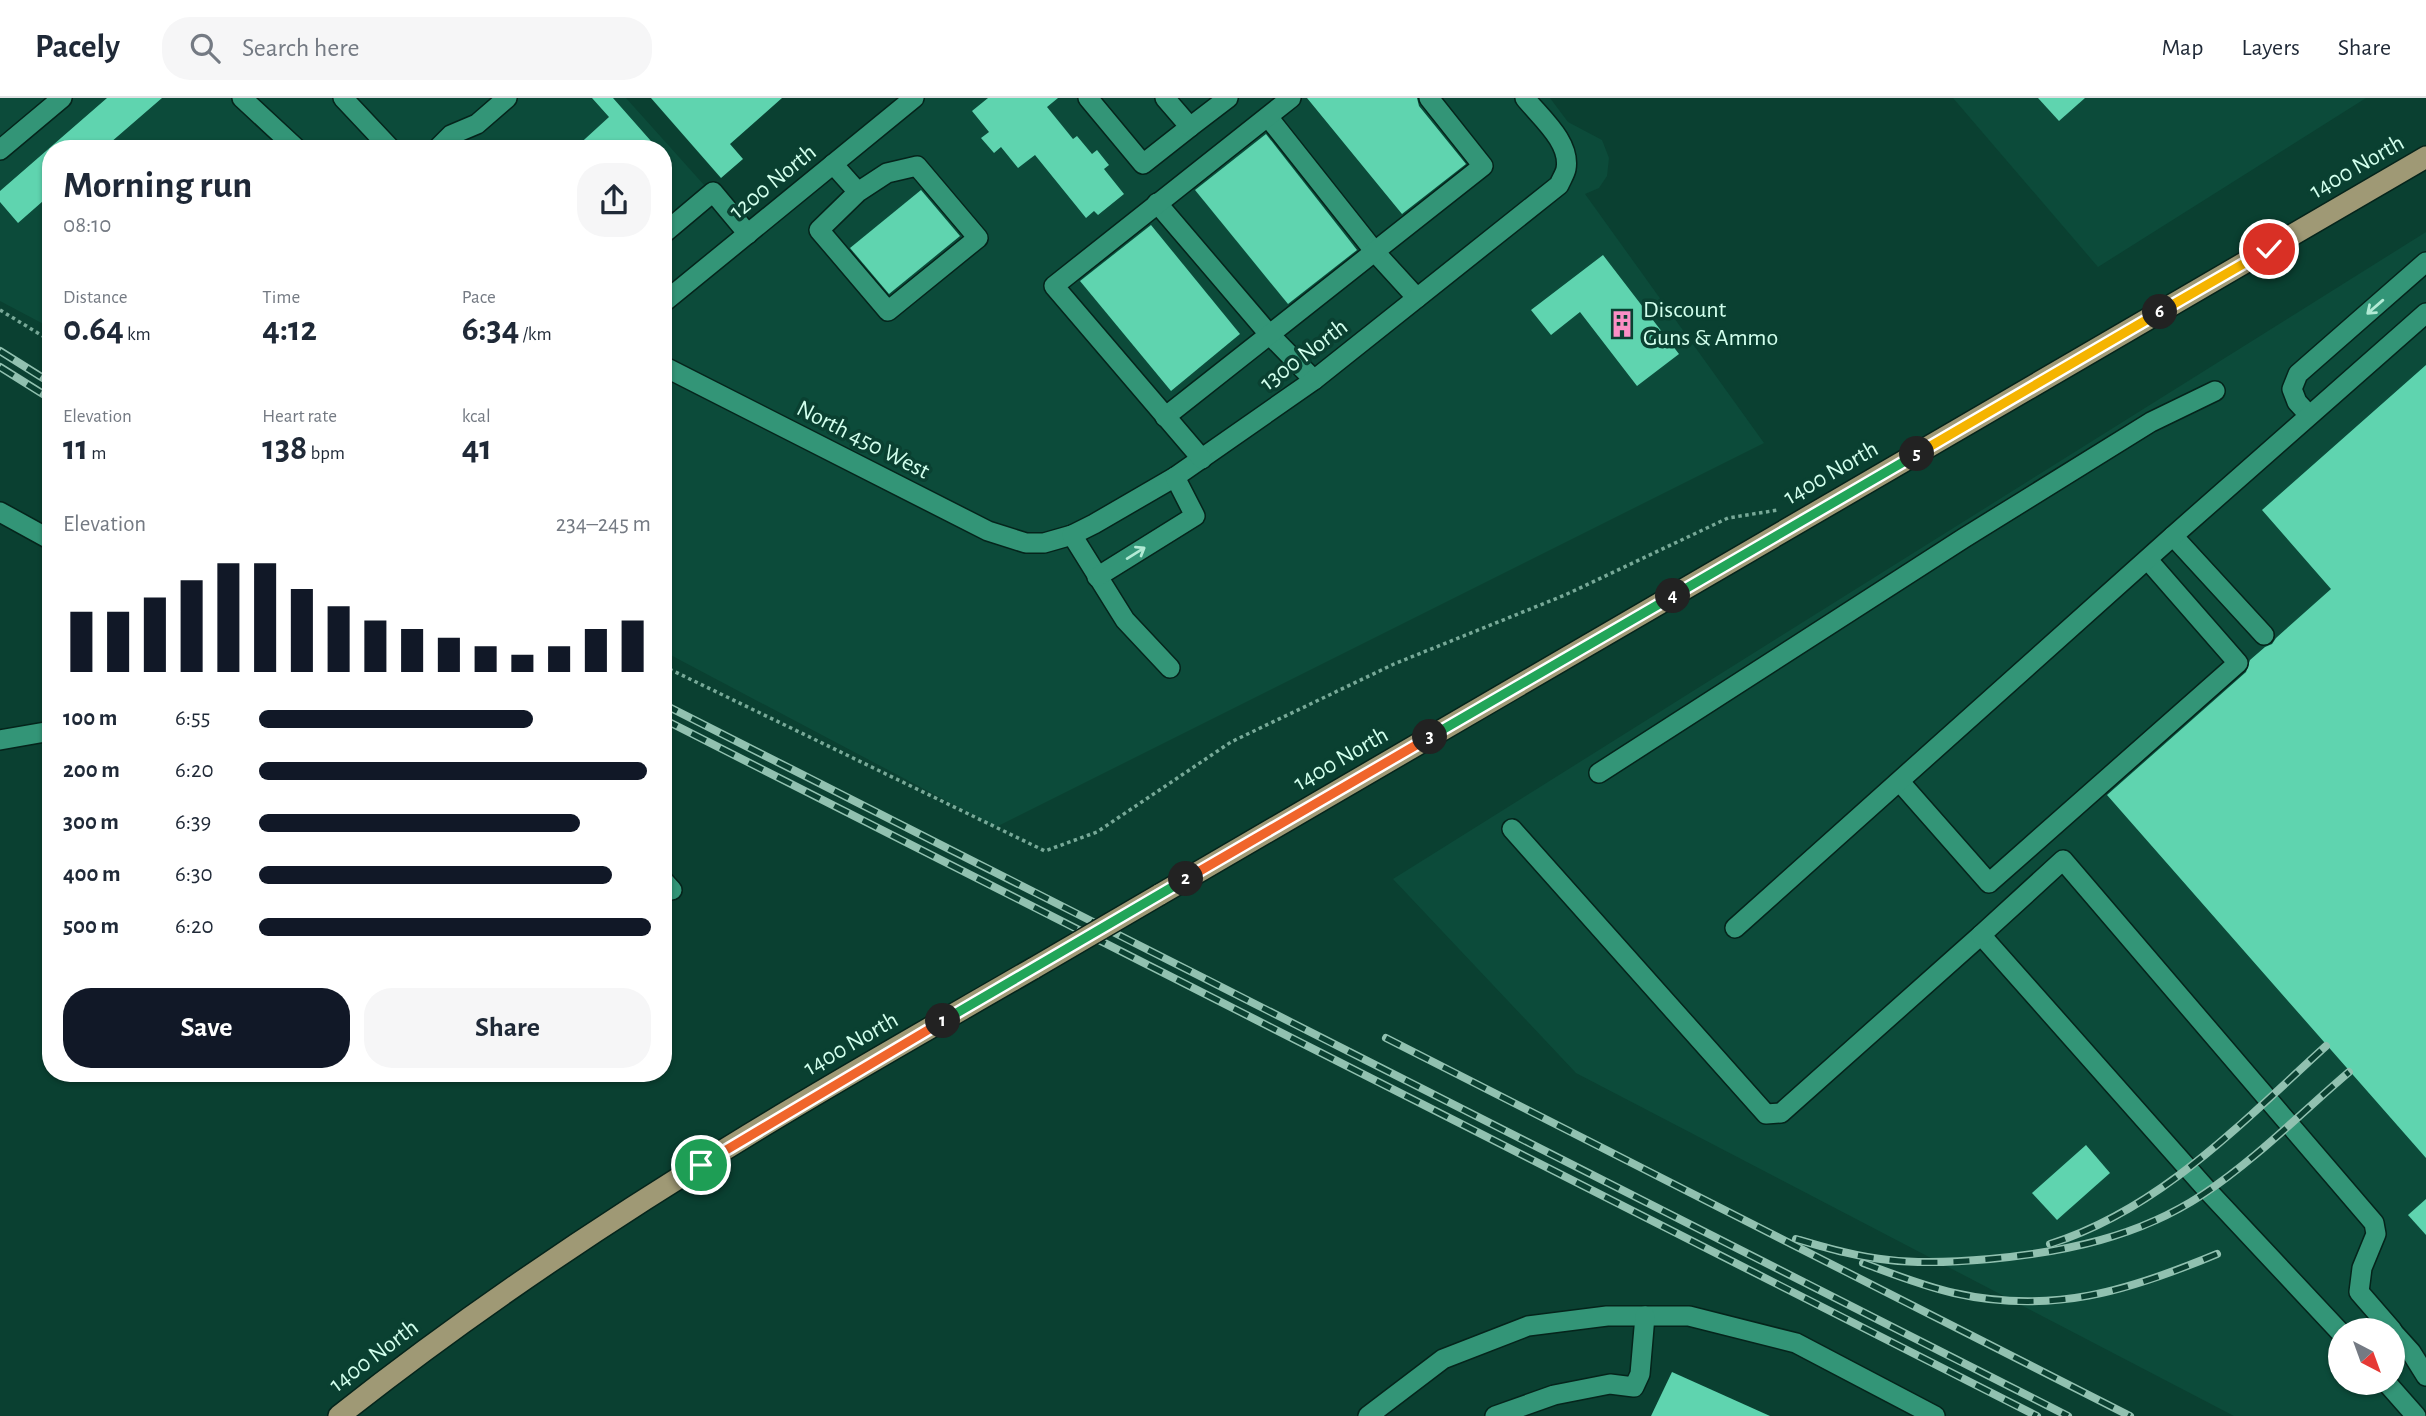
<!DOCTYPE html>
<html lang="en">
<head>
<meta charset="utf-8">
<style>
	body { margin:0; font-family:"Alegreya Sans",sans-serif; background:#f6f6f7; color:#1f2937; height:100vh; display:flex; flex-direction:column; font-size:26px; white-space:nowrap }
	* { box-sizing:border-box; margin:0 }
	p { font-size:23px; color:#747a83 }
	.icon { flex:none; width:38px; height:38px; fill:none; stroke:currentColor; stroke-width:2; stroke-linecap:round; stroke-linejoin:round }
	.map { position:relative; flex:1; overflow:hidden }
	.sheet { position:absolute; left:42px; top:42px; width:630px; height:942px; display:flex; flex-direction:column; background:#fff; border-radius:28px; box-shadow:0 2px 5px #0004 }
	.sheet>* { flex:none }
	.needle { width:46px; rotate:139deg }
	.fabs { position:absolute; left:2328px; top:1220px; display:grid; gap:14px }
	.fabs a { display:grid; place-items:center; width:77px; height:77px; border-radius:50%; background:#fff; box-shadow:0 2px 5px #0004; font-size:35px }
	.pin { position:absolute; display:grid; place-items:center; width:60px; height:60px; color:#fff; margin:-30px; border:4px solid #fff; border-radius:50%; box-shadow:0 2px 7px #0007 }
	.km { position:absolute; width:35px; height:35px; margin:-18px; border-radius:50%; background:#222; color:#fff; font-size:19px; line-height:35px; text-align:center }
	.round { display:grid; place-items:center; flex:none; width:74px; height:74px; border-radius:28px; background:#f6f6f7 }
	.summary { display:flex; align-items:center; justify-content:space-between; height:119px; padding:0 21px }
	h1 { font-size:38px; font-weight:700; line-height:52px }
	.figures { display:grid; grid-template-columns:repeat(3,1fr); gap:10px; height:119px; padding:7px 21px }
	.figures div { display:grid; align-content:center }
	.figures b { font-size:35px; font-weight:700 }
	.figures small { font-size:19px; font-weight:400 }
	.figures p { font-size:19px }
	.chart { height:196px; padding:14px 21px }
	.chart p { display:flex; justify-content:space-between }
	.chart svg { width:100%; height:126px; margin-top:7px; stroke:#111827; stroke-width:6 }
	.action { display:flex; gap:14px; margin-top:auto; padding:14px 21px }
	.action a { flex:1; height:80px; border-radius:28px; background:#111827; color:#fff; font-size:28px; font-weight:700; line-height:80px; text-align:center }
	.action a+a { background:#f6f6f7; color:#1f2937 }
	ul { padding:0 21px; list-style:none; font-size:23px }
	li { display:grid; grid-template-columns:112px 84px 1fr; align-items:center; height:52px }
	li i { height:18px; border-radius:9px; background:#111827 }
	header { display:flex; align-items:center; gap:42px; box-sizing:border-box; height:98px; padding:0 35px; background:#fff; border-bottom:2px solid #e0e1e3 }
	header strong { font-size:33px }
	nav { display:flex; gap:38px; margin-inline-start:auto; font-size:24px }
	.search { width:490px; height:63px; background:#f6f6f7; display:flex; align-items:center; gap:18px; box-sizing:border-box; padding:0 24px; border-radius:28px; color:#747a83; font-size:26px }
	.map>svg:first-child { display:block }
	.built { fill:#0c4b3a; fill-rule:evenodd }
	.building { fill:#5fd4af }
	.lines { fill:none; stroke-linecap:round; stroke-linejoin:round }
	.minor-casing { stroke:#05241b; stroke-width:22 }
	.major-casing { stroke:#05241b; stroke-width:24 }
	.path { stroke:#78a998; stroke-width:3.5; stroke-dasharray:3.5 3.5; stroke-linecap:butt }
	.minor { stroke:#339577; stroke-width:19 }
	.major { stroke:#9f9975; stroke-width:21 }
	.rail-casing { stroke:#91c1b0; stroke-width:8 }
	.rail { stroke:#0a4031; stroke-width:5; stroke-dasharray:16; stroke-linecap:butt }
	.major-bridge-casing { stroke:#05241b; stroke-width:24; stroke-linecap:butt }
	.major-bridge { stroke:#9f9975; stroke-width:21 }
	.oneway { stroke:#b2ead5 }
	.split-1-casing { stroke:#fff; stroke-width:14 }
	.split-2-casing { stroke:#fff; stroke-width:14 }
	.split-3-casing { stroke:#fff; stroke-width:14 }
	.split-4-casing { stroke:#fff; stroke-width:14 }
	.split-5-casing { stroke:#fff; stroke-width:14 }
	.split-6-casing { stroke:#fff; stroke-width:14 }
	.split-7-casing { stroke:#fff; stroke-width:14 }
	.split-1 { stroke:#f0652b; stroke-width:9 }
	.split-2 { stroke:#22a559; stroke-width:9 }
	.split-3 { stroke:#f0652b; stroke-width:9 }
	.split-4 { stroke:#22a559; stroke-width:9 }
	.split-5 { stroke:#22a559; stroke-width:9 }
	.split-6 { stroke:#f5b400; stroke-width:9 }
	.split-7 { stroke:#f5b400; stroke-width:9 }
	.labels { text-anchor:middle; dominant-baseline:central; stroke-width:7; stroke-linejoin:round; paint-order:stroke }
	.street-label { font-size:24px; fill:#d2ffed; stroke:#0a4031 }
	.poi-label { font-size:24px; fill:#d2ffed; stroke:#0a4031; text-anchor:start }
</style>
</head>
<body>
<header>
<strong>Pacely</strong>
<div class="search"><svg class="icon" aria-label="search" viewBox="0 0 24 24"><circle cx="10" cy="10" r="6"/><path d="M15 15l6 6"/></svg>Search here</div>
<nav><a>Map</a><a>Layers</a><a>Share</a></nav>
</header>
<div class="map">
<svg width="2426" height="1318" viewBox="0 0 2426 1318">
	<rect width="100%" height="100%" fill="#0a4031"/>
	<g class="built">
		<path d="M0,0H626L748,136L913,0H1550L1568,24L1602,42L1609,60L1607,78L1599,90L1585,96L1764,345L996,729L663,553V51H51V230L0,203Z"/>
		<path d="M1953,0H2366L2098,169Z"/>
		<path d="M2426,134V1318H2234L1576,975L1393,781ZM2340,1232H2392V1284H2340Z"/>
	</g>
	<g class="building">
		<path d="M107,0H162L103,51H51V96L18,125L0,104V93Z"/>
		<path d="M592,0H613L658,51H574L609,19Z"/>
		<path d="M651,0H782L730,46L743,61L721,80Z"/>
		<path d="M988,0H1058L1047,9L1073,41L1077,38L1092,56L1097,52L1109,67L1104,71L1124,96L1098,117L1094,113L1086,120L1035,57L1018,70L1001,49L994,55L981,40L989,34L972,13Z"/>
		<path d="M1307,0H1417L1419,8L1466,66L1402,116Z"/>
		<path d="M2038,0H2085L2059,23Z"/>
		<path d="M1266,36L1357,152L1288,206L1195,92Z"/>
		<path d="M921,92L960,138L889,196L850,150Z"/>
		<path d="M1151,127L1240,236L1171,293L1080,183Z"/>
		<path d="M1603,157L1679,256L1637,288L1580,214L1551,237L1531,212Z"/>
		<path d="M2426,267V1060L2107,697L2246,574L2250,562L2265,549L2272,546L2276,540L2331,491L2262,412Z"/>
		<path d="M2086,1047L2110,1075L2057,1122L2032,1095Z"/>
		<path d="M2426,1101V1137L2408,1117Z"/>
		<path d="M1672,1274L1770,1318H1651Z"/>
	</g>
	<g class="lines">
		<defs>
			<g id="minor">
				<path d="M242,0L297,51"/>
				<path d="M343,0L391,51"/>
				<path d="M1088,0L1143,66L1190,29"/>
				<path d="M1165,0L1190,29L1228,0"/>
				<path d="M1268,19L1375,154L1417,200"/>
				<path d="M437,51L451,37L477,26L507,0"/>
				<path d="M0,52L62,0"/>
				<path d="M833,66L858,94L887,75L917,68L978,140L888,213L819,132L858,94"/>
				<path d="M1157,105L1269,236L1314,282"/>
				<path d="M663,136L713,94L748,136"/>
				<path d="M663,205L914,0"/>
				<path d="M663,268L988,433L1026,445H1044L1072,437L1094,426L1175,379L1314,282L1559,87C1561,82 1565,76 1566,71C1571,44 1540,19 1525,0"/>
				<path d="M2309,317L2297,304L2292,291L2298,276L2426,164"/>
				<path d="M1165,319L1483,68L1429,0"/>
				<path d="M1202,361L1054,188L1291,0"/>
				<path d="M0,414L51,442"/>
				<path d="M1072,437L1125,522L1170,570"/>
				<path d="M2173,438L2264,537"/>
				<path d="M1097,479L1195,418L1175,379"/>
				<path d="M0,642L51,633"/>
				<path d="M1599,675L1964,440L2151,324L2215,293"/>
				<path d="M1900,684L1989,785L2238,565L2148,462"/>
				<path d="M1512,731L1766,1016L1781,1015L1981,837L2208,1093L2340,1234"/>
				<path d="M663,782L672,792"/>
				<path d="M1735,830L2173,438L2426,215"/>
				<path d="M1981,837L2063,762L2374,1125L2376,1136L2362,1170L2359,1194L2392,1232"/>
				<path d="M2392,1233L2411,1254L2426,1278"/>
				<path d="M2386,1284L2416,1318"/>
				<path d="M1368,1318L1443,1261L1528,1228L1607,1218H1689L1796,1245L1935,1318"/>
				<path d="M1495,1318L1554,1297L1610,1286L1634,1289L1640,1276L1645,1218"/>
			</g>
			<g id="major">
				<path d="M1159,797L2426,59"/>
				<path d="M339,1318C469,1215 608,1122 750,1036C843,979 939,925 1034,870"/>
			</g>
		</defs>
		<use href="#minor" class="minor-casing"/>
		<use href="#major" class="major-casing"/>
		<g class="path">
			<path d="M0,212L51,243"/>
			<path d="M663,568L1045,753L1097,734L1231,644L1394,566L1565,497L1728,420L1778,412"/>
		</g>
		<use href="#minor" class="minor"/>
		<use href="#major" class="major"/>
		<defs>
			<g id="rail">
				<path d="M0,253L51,285"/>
				<path d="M0,269L51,301"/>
				<path d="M663,606L2068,1318"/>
				<path d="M663,621L2037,1318"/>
				<path d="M1386,940L2130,1318"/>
				<path d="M1796,1141C1827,1150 1857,1159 1889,1162C1923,1166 1957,1164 1990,1161C2065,1154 2138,1139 2202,1097C2255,1062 2300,1016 2349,974"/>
				<path d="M2050,1146C2161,1111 2242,1024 2326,948"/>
				<path d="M1863,1165C1893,1176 1923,1188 1954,1195C2052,1217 2128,1193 2217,1156"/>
			</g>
		</defs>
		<use href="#rail" class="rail-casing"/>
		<use href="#rail" class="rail"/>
		<defs>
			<path id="major-bridge" d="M1034,870L1159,797"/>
		</defs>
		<use href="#major-bridge" class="major-bridge-casing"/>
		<use href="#major-bridge" class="major-bridge"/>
	</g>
	<defs><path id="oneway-shaft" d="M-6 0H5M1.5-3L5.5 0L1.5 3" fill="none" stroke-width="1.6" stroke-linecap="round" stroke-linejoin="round" transform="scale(1.75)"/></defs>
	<g class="oneway">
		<use href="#oneway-shaft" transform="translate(2375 209) rotate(139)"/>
		<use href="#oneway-shaft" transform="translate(1136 455) rotate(-32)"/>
	</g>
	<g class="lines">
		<defs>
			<path id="split-1" d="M701,1067L943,923"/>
			<path id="split-2" d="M943,923L1186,781"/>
			<path id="split-3" d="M1186,781L1430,639"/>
			<path id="split-4" d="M1430,639L1673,498"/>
			<path id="split-5" d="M1673,498L1917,356"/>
			<path id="split-6" d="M1917,356L2160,214"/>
			<path id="split-7" d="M2160,214L2269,151"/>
		</defs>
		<use href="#split-1" class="split-1-casing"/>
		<use href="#split-2" class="split-2-casing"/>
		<use href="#split-3" class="split-3-casing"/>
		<use href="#split-4" class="split-4-casing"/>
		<use href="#split-5" class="split-5-casing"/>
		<use href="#split-6" class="split-6-casing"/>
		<use href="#split-7" class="split-7-casing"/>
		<use href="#split-1" class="split-1"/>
		<use href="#split-2" class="split-2"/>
		<use href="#split-3" class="split-3"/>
		<use href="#split-4" class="split-4"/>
		<use href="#split-5" class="split-5"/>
		<use href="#split-6" class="split-6"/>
		<use href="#split-7" class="split-7"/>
	</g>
	<defs>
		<symbol id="building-bare" viewBox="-9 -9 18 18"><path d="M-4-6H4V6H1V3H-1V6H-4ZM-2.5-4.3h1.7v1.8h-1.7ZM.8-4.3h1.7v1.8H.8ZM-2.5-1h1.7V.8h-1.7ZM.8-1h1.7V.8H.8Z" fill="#fb8fc5" stroke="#0a4031" stroke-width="2.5" paint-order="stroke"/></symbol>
	</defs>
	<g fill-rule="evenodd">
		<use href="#building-bare" x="1603" y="207" width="38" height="38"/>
	</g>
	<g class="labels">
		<g class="street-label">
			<text transform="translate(2357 69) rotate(-30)">1400 North</text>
			<text transform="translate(773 84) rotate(-39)">1200 North</text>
			<text transform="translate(1304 257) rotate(-37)">1300 North</text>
			<text transform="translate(863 342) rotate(27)">North 450 West</text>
			<text transform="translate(1831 375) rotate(-30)">1400 North</text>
			<text transform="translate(1341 661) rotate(-30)">1400 North</text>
			<text transform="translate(851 946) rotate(-30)">1400 North</text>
			<text transform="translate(374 1258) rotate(-37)">1400 North</text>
		</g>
		<g class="poi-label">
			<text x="1643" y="212">Discount<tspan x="1643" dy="28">Guns &amp; Ammo</tspan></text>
		</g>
	</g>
</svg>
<div class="fabs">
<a><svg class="needle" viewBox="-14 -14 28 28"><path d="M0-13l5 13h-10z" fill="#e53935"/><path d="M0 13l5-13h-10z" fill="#747a83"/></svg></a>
</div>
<div class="pin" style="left:701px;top:1067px;background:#1e9e55"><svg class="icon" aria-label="arrive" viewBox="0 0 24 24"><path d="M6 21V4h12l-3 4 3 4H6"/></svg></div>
<div class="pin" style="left:2269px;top:151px;background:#d93025"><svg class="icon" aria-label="check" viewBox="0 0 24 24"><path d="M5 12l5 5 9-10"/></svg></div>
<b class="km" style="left:943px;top:923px">1</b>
<b class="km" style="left:1186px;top:781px">2</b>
<b class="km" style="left:1430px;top:639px">3</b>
<b class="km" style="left:1673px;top:498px">4</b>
<b class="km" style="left:1917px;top:356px">5</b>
<b class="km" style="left:2160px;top:214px">6</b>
<section class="sheet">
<div class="summary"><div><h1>Morning run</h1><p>08:10</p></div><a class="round"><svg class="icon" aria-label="share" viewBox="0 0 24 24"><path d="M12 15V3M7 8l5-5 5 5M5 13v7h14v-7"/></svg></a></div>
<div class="figures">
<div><p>Distance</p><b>0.64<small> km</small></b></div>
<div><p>Time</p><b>4:12</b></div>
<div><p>Pace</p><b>6:34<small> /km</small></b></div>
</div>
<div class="figures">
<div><p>Elevation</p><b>11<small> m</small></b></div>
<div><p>Heart rate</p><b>138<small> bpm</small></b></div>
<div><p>kcal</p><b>41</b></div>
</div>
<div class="chart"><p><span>Elevation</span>234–245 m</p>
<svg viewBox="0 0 160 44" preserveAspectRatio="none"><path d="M5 44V23M15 44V23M25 44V18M35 44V12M45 44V6M55 44V6M65 44V15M75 44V21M85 44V26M95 44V29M105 44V32M115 44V35M125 44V38M135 44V35M145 44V29M155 44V26"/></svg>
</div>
<ul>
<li><b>100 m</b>6:55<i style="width:70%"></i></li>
<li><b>200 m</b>6:20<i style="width:99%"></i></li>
<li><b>300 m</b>6:39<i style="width:82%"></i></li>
<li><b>400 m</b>6:30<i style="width:90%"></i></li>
<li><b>500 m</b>6:20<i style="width:100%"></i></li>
</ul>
<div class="action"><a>Save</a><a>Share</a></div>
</section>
</div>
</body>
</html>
